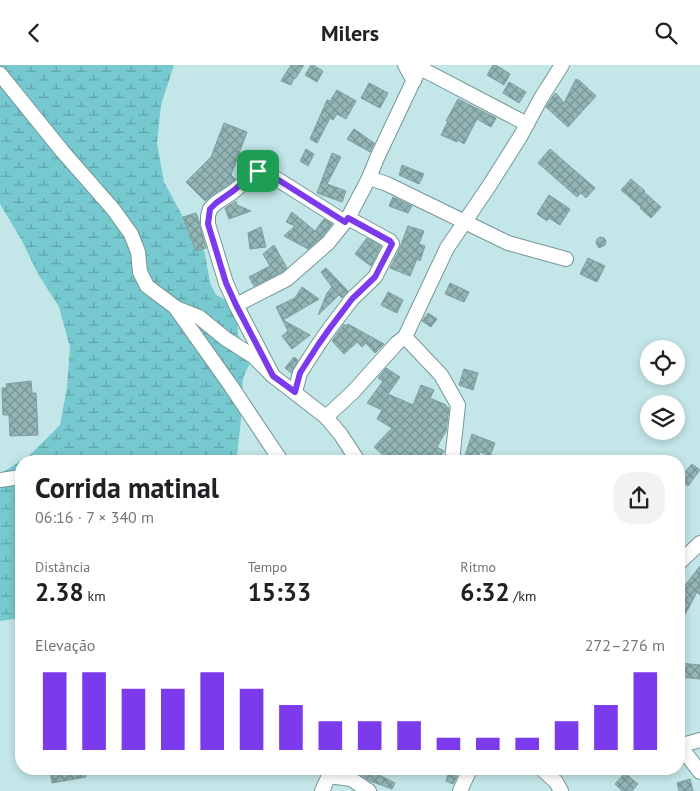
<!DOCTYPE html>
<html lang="pt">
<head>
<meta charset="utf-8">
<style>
	body { margin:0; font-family:"PT Sans",sans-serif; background:#f2f2f2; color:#202124; height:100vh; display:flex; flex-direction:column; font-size:19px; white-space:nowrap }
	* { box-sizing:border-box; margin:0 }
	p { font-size:16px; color:#757577 }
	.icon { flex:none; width:28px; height:28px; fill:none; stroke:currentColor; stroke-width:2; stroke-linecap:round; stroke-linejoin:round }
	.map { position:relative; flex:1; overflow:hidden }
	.details { position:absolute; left:15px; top:390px; width:670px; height:320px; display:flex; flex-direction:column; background:#fff; border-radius:20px; box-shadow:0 2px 8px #0003 }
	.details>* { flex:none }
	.fabs { position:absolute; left:640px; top:275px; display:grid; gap:10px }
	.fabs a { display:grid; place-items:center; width:45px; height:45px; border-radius:50%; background:#fff; box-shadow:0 2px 8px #0003; font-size:25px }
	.pin { position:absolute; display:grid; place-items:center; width:42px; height:42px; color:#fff; margin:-21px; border-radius:10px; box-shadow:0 2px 8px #0006 }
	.round { display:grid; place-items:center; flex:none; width:52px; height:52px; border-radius:20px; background:#f2f2f2 }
	.headline { display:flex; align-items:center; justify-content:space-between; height:85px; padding:0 20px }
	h1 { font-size:28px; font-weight:600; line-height:38px }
	.figures { display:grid; grid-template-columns:repeat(3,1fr); gap:8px; height:85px; padding:5px 20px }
	.figures div { display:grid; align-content:center }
	.figures b { font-size:25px; font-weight:600 }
	.figures small { font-size:14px; font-weight:400 }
	.figures p { font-size:14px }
	.chart { height:140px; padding:10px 20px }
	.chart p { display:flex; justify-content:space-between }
	.chart svg { width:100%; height:90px; margin-top:5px; stroke:#7c3aed; stroke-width:6 }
	header { display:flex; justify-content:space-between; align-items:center; height:65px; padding:0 20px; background:#fff; font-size:22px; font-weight:600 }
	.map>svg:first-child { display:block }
	.wetland { fill:url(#wetland-marsh) }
	.building { fill:url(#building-cross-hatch); stroke:#7d9ea0 }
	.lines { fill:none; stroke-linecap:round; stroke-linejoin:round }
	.minor-casing { stroke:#769799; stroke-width:16 }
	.minor { stroke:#fff; stroke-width:14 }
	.route-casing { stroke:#fff; stroke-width:10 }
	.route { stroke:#7c3aed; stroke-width:6 }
</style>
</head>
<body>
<header><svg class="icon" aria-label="back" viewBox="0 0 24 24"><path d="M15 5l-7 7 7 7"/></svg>Milers<svg class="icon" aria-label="search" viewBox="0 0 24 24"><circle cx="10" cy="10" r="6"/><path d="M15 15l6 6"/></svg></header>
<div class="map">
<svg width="700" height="726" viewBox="0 0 700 726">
	<defs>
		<pattern id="wetland-marsh" width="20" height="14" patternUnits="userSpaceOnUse" patternTransform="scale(1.25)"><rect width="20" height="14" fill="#76c9ce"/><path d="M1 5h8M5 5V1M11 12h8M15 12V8" fill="none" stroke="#60a3a8"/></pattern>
		<pattern id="building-cross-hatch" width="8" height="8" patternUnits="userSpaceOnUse" patternTransform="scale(1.25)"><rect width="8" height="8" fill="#93b5b6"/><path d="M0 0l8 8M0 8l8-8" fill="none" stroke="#779394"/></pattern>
	</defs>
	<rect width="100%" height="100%" fill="#c3e6e8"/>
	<path class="wetland" d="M0,0H174L161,40L157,78L164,117L183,152L191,174L203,183L205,189L210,218L216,230L236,240L238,270L253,291L243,313L241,354L237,391L235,396H21V553L0,556V409L30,390L60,360L67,322L70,282L59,242L38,209L21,174L0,139Z"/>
	<g class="building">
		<path d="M291,0H304L295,14L294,13L291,20L281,16Z"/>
		<path d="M311,0H313L323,6L317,17L305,10Z"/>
		<path d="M493,0H496L510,9L504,20L487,10Z"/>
		<path d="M576,14L580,16L596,31L568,62L546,42L553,31L556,28L564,38Z"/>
		<path d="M509,17L526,27L519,38L503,28Z"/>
		<path d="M369,18L388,28L380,43L361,33Z"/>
		<path d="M337,25L356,36L346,54L337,49L333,55L330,53L317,78L310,74L327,35L330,36Z"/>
		<path d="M458,34L496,53L491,62L477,54L464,79L458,75L457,77L441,70L448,56H446Z"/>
		<path d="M224,58L247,67L231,110L235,114L228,120L211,131L205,136L186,117L211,92Z"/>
		<path d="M354,64L374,78L370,87L347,74Z"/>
		<path d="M306,84L314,89L308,101L300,96Z"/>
		<path d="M550,84L595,123L586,133L581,128L577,132L538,98Z"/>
		<path d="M332,88L341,92L327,119L346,126L342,137L317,128Z"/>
		<path d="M402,100L424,109L419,119L399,110Z"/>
		<path d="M631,114L645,126L644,127L661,142L651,153L640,143L641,142L621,125Z"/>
		<path d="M549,130L570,144L560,160L549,153L547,156L537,149Z"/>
		<path d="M393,132L412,141L408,148L389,141Z"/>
		<path d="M236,136L237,140L251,146L229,154L225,143Z"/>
		<path d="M292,147L315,166L324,154L332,159L321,173L308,184L284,171L295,161L286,157Z"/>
		<path d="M196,148L199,156L200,162L206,183L196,186L183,152Z"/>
		<path d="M408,161L424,166L419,179L425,181L420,196L417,194L410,211L390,203L399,185Z"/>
		<path d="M261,162L266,182L250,184L248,168Z"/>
		<path d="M600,172L604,173L606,176L605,180L599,183L596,178L597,174Z"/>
		<path d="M367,173L381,181L371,201L355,189Z"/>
		<path d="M274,180L287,203L282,207L254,221L249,212L270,201L263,189Z"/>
		<path d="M588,193L605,201L597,217L580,209Z"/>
		<path d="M326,203L348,226L342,233L339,230L318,250L327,228L332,222L321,207Z"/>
		<path d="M450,218L469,227L464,237L445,229Z"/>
		<path d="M302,222L319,234L283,255L310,270L292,284L282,271L288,266L276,242L295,233Z"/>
		<path d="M388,227L403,235L397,248L381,240Z"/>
		<path d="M428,248L437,254L431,262L422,256Z"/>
		<path d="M344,259L345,261L348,259L384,279L375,288L366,278L362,282L357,277L344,289L332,276Z"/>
		<path d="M294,292L298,295L291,308L285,303Z"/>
		<path d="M386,303L400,312L388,329L413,340L421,320L434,325L430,333L446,340L445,341L449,343L446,366L437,382L444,386L437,396H376L383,390L374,382L392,363L377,354L382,345L367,338L383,316L378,313Z"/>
		<path d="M464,304L478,308L473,325L459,320Z"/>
		<path d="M31,316L32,328H36L38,370L10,371L9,350H3L2,323H7L6,319Z"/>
		<path d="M472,369L495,378L490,391L480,387L478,396H471L464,394Z"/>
		<path d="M692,399L700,405L688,421L679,415V411L684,408Z"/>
		<path d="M700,501V530L697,527L679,561V528Z"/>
		<path d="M679,598L700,600V614L679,612Z"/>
		<path d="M61,704H85L86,712L52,718L50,705Z"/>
		<path d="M356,704H377L376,707H377V709L395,718L392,724L370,716L355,706Z"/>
		<path d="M449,707L457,711L453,719L446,716Z"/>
		<path d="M625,708L638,719L632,726H622L615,719Z"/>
		<path d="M690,714L693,726H679L677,718Z"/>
	</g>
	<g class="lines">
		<defs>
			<g id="minor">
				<path d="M405,0L414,16"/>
				<path d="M420,3L527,59"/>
				<path d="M0,9L63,87L113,144L131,169L138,187L140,207L147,221L175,242L231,321L281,396"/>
				<path d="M369,113L387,119L508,178L566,194"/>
				<path d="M236,240L287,214L328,178L348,153L369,113L377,93L419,4L422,0"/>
				<path d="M176,243L199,252L226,274L253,291L273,311L326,352L341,370L358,396"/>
				<path d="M405,272L441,310L458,340L452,396"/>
				<path d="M273,311L236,240L226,218L208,159V151L210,144L216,138L233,127L262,102L269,109L345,157"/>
				<path d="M295,327L300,308L318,280L330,263L352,234L375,212L392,179L390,176L348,153"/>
				<path d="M326,352L353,327L397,278L405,272L447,183L489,121L520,72L541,33L562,0"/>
				<path d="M0,415L21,412"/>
				<path d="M679,498L700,478"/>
				<path d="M679,680L700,707"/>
				<path d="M679,681L700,675"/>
				<path d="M542,704L556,717L561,726"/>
				<path d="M329,711L351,714L369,726"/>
				<path d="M322,726L332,704"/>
				<path d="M460,726L470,704"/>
			</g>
		</defs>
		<use href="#minor" class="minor-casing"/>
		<use href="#minor" class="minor"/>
	</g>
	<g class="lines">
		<defs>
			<path id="route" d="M262,102L269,109L345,157L348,153L390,176L392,179L375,212L352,234L330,263L318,280L300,308L295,327L273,311L236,240L226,218L208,159L210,144L216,138L233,126Z"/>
		</defs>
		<use href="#route" class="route-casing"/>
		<use href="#route" class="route"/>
	</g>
</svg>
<div class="fabs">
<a><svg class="icon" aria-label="locate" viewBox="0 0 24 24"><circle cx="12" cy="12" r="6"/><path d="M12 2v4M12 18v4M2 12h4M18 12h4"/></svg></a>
<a><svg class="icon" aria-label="layers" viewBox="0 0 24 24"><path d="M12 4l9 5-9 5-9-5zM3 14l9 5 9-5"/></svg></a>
</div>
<div class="pin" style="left:258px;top:106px;background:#1e9e55"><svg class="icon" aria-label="arrive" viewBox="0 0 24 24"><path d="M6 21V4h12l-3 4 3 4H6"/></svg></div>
<section class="details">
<div class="headline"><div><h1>Corrida matinal</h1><p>06:16 · 7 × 340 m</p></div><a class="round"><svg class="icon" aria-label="share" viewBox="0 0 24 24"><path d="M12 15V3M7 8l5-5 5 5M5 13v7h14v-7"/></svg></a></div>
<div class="figures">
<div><p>Distância</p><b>2.38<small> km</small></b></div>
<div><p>Tempo</p><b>15:33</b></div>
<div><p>Ritmo</p><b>6:32<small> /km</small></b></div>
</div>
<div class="chart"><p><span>Elevação</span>272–276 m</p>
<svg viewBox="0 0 160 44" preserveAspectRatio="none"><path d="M5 44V6M15 44V6M25 44V14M35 44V14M45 44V6M55 44V14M65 44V22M75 44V30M85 44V30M95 44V30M105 44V38M115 44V38M125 44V38M135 44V30M145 44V22M155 44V6"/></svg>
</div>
</section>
</div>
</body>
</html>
